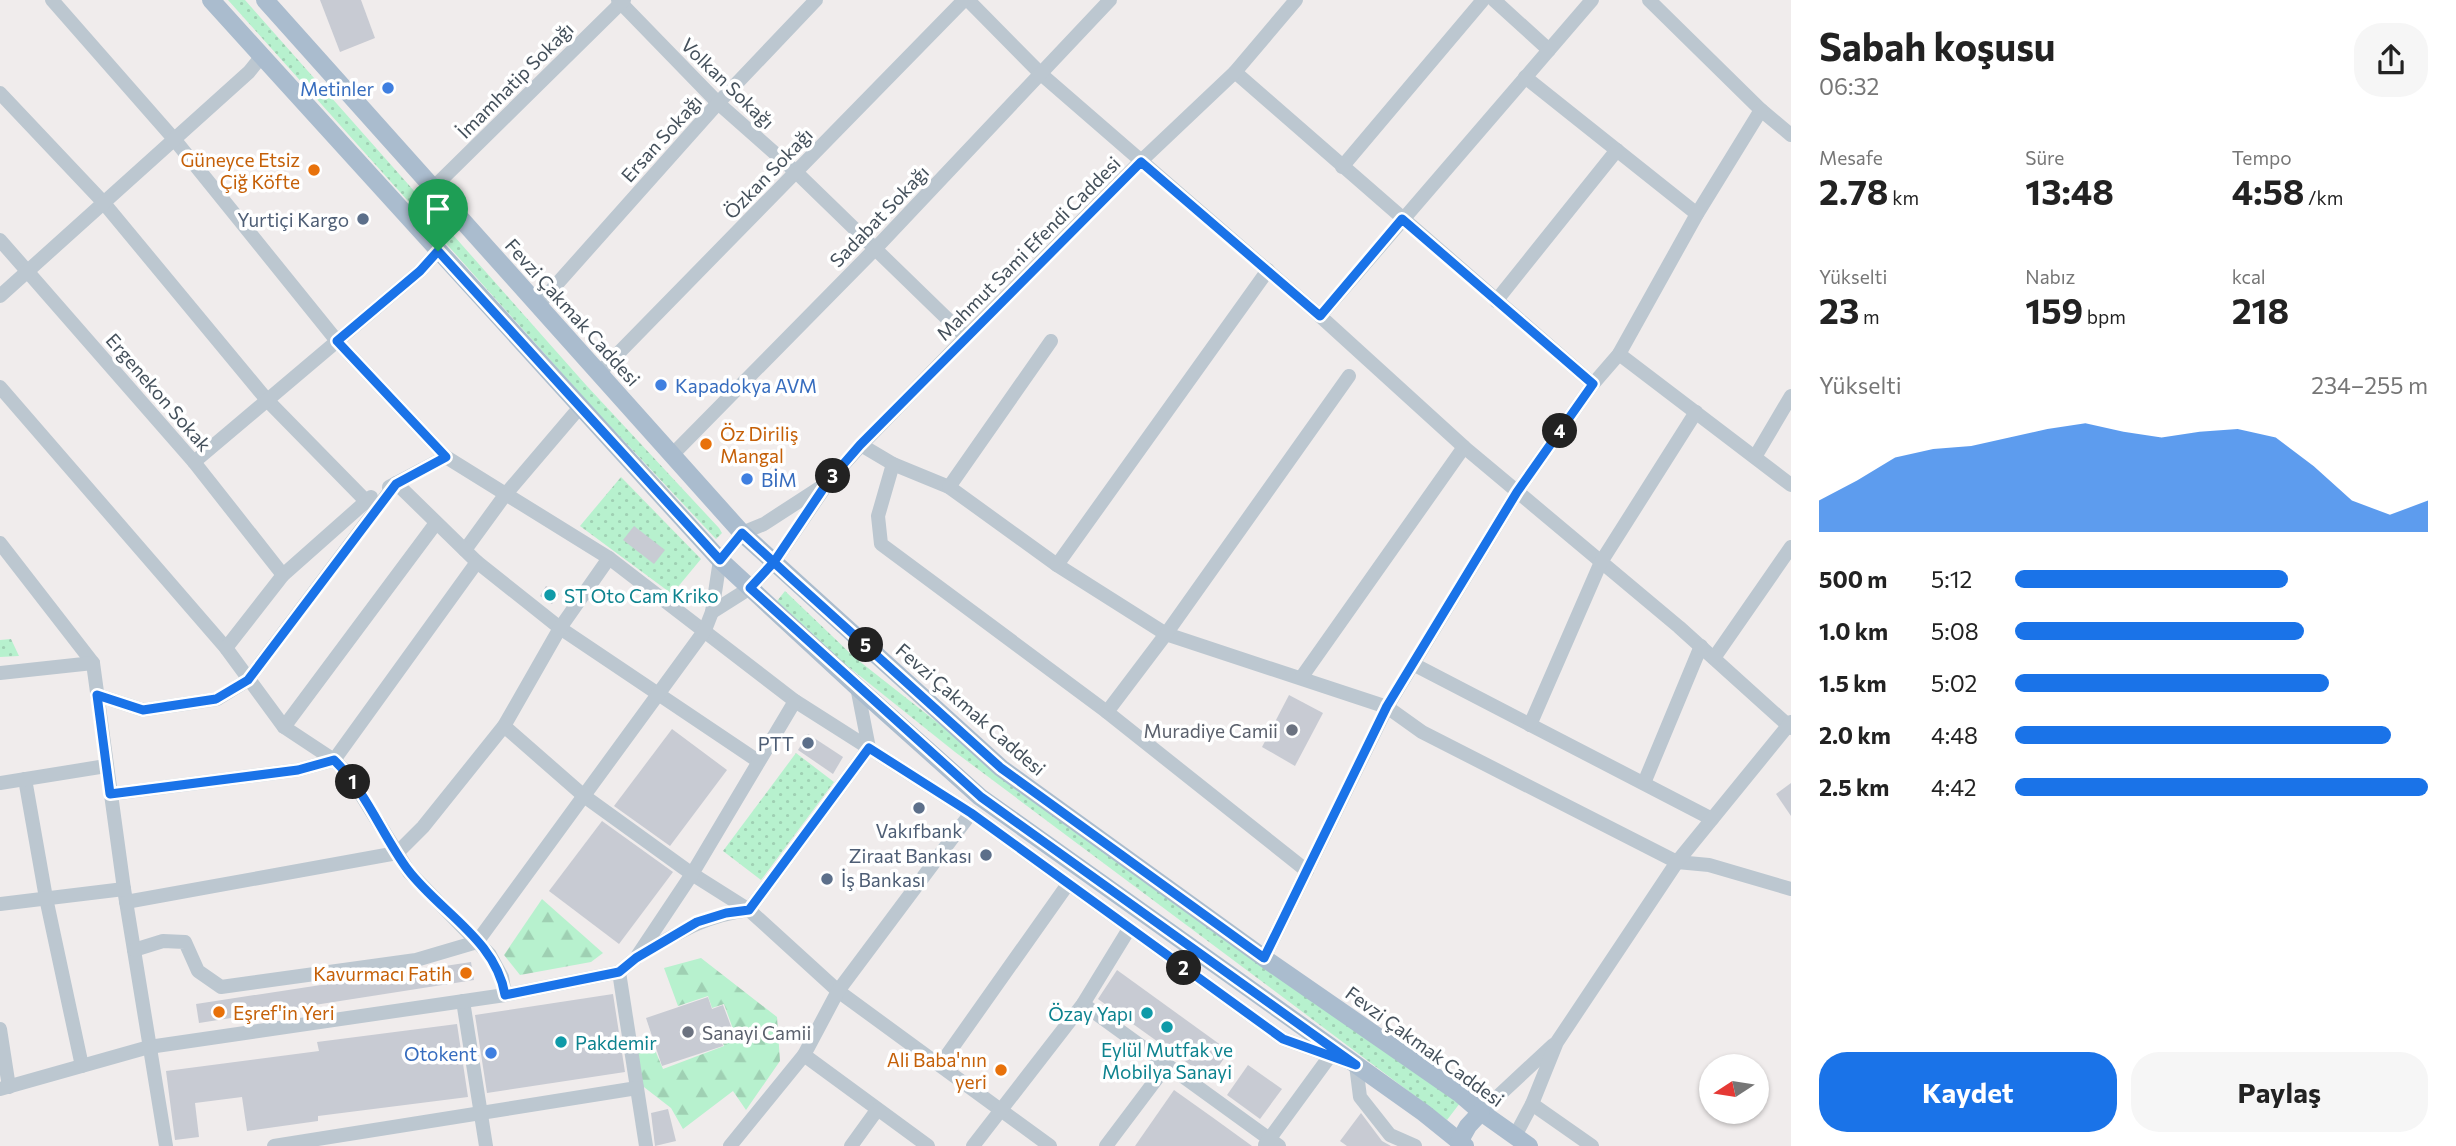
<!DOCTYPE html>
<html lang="tr">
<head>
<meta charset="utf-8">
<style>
	body { margin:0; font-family:Commissioner,sans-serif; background:#f6f6f6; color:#222; height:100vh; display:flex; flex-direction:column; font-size:26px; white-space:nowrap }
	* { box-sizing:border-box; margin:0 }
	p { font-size:23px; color:#767676 }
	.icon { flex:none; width:38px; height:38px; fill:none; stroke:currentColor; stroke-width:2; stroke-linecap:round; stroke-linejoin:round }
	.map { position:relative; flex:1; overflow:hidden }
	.panel { display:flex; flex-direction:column; background:#fff; width:665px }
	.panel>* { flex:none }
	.needle { width:46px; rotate:258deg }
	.fabs { position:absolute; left:1699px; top:1054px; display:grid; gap:14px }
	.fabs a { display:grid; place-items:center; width:70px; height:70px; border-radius:50%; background:#fff; box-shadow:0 2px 5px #0004; font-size:35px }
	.pin { position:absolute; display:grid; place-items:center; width:60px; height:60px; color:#fff; margin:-72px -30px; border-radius:50% 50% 50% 0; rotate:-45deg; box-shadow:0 0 7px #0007 }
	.pin .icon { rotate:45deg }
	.km { position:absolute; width:35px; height:35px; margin:-18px; border-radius:50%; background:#222; color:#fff; font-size:19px; line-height:35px; text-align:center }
	.round { display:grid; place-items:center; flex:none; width:74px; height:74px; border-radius:28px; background:#f6f6f6 }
	.headline { display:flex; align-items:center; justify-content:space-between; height:119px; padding:0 28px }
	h1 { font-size:38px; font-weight:700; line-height:52px }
	.stats { display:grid; grid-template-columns:repeat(3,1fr); gap:10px; height:119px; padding:7px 28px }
	.stats div { display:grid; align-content:center }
	.stats b { font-size:35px; font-weight:700 }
	.stats small { font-size:19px; font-weight:400 }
	.stats p { font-size:19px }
	.chart { height:196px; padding:14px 28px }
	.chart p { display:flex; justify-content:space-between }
	.chart svg { width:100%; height:126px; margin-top:7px; fill:#1a73e8; opacity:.7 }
	.action { display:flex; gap:14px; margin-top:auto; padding:14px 28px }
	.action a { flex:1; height:80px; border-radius:28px; background:#1a73e8; color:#fff; font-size:28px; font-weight:700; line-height:80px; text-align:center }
	.action a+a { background:#f6f6f6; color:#222 }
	ul { padding:0 28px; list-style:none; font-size:23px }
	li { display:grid; grid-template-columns:112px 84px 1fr; align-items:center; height:52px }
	li i { height:18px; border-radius:9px; background:#1a73e8 }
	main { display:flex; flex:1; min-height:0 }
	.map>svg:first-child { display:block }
	.green { fill:url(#green-dots) }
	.forest { fill:url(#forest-firs) }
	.building { fill:#c8cbd3 }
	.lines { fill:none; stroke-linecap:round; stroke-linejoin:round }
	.minor { stroke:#bcc7d0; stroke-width:14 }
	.major { stroke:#aabcce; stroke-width:18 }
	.route-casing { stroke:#fff; stroke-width:14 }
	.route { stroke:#1a73e8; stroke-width:9 }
	.shop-dot { fill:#3f7fe0; stroke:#fff; stroke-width:2.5 }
	.food-dot { fill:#e8710a; stroke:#fff; stroke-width:2.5 }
	.service-dot { fill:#5c6f8a; stroke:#fff; stroke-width:2.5 }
	.culture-dot { fill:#0f9aa8; stroke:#fff; stroke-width:2.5 }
	.worship-dot { fill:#6b7280; stroke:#fff; stroke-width:2.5 }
	.labels { text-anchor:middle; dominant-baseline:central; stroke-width:7; stroke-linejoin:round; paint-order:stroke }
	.street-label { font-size:19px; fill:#44505b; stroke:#fff }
	.shop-label { font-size:19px; fill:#366cbe; stroke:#fff; text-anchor:end }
	.food-label { font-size:19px; fill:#c56008; stroke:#fff; text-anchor:end }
	.service-label { font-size:19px; fill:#4e5e75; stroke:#fff; text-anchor:end }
	.culture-label { font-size:19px; fill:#0d838f; stroke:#fff; text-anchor:start }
	.worship-label { font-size:19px; fill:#5b616d; stroke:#fff; text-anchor:end }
</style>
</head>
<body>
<main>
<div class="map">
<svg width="1791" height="1146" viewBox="0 0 1791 1146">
	<defs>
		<pattern id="green-dots" width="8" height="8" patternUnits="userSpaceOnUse" patternTransform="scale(1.75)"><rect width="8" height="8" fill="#b7f1ce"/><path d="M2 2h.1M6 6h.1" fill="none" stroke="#9fd0b3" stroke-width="1.8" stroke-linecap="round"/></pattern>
		<pattern id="forest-firs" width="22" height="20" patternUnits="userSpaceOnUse" patternTransform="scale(1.75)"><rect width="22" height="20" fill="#b7f1ce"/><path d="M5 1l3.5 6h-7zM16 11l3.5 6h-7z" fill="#9fd0b3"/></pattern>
	</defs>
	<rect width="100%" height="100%" fill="#f0ecec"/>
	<g class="green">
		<path d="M228,0H245L586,385L719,528L722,533L716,539L596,411Z"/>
		<path d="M621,477L701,559L672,594L580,526Z"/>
		<path d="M785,591L854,657L966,745L1460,1103L1447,1120L955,752L845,664L777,601Z"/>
		<path d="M11,639L19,656L0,657V640Z"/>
		<path d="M796,753L834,782L761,880L723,851Z"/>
	</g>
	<g class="forest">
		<path d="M542,899L603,953L591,962L520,975L504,955Z"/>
		<path d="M701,958L777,1017L780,1061L746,1110L733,1091L683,1129L671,1108L640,1084L634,1048L652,1043L663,1069L724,1046L720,1035L733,1029L724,1004L712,1008L708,996L678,1006L664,968Z"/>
	</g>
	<g class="building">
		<path d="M320,0H361L375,38L340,52Z"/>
		<path d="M634,526L665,550L654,564L623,540Z"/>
		<path d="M546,586L559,594L552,604L540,596Z"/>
		<path d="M1289,695L1323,713L1295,766L1262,747Z"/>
		<path d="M672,729L727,770L670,846L614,806Z"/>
		<path d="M808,734L843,757L833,774L798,750Z"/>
		<path d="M1791,783V816L1776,794Z"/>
		<path d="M602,821L673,872L619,944L549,891Z"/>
		<path d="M471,962L474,980L199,1023L196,1004Z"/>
		<path d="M1117,970L1229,1051L1210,1079L1098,999Z"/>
		<path d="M613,994L625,1072L487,1093L475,1015Z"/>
		<path d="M708,997L712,1009L723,1005L732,1029L719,1034L723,1046L662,1066L646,1018Z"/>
		<path d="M457,1024L468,1097L318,1116V1121L247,1131L242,1097L195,1103L199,1137L175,1140L166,1071L319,1051L317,1042Z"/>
		<path d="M1248,1065L1282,1089L1260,1119L1227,1095Z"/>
		<path d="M1174,1090L1212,1117L1252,1146H1135Z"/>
		<path d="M668,1109L676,1141L655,1146L651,1113Z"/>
		<path d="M1361,1113L1382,1141L1391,1146H1347L1340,1141Z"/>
	</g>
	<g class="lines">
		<g class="minor">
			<path d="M52,0L174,139L337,341L446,457L609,558L795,701L971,813L1283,1039L1356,1065L1360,1097L1390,1135L1415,1146"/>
			<path d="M618,0L718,103L796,172L966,337"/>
			<path d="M968,0L1041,74L1320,316L1464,447L1679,627L1791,728"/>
			<path d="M1494,0L1549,50"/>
			<path d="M1649,0L1761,110L1791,135"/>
			<path d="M1235,72L1593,384"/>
			<path d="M1525,77L1697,214"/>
			<path d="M0,93L103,202L267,400L366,501"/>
			<path d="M1342,167L1483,0"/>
			<path d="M433,188L624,0"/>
			<path d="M0,240L194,462L283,575"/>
			<path d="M0,296L249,72L261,57"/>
			<path d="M1496,301L1617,150"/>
			<path d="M539,304L718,103L816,0"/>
			<path d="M1320,316L1592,0"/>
			<path d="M1619,354L1791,485"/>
			<path d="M599,373L964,0"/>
			<path d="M0,387L226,648L284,727L334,760L349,775L409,872L490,955L502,977L505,995"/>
			<path d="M861,445L893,464L949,487L1057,565L1166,634L1387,707L1422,732L1677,862L1709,865L1791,889"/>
			<path d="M672,455L875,249L1110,0"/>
			<path d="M1755,457L1791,396"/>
			<path d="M194,462L420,271L438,251"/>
			<path d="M893,464L878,516L881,544L1107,712L1307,871"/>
			<path d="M389,487L446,457"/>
			<path d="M949,487L1051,341"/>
			<path d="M0,543L93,663L124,889L166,1146"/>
			<path d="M465,550L505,495L580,407"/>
			<path d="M1057,565L1268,270"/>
			<path d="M712,612L750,588L774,562L823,490"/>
			<path d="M226,648L283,575L371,497"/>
			<path d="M1714,658L1791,547"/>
			<path d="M1413,664L1712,819"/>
			<path d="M0,673L93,663"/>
			<path d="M1301,678L1464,447"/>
			<path d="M97,695L143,710L217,699L248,680L396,483L477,562L560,628L758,761"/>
			<path d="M1107,712L1166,634L1349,376"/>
			<path d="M1530,725L1601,562L1696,412"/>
			<path d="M504,726L584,796L692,874L749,910L838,991L1050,1146"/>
			<path d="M284,727L436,523"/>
			<path d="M25,779L46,898L82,1066"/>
			<path d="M0,783L106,766"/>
			<path d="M1644,783L1701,646"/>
			<path d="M111,794L298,770L334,760L477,562"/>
			<path d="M126,902L397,853L423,827L504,726L560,628L609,558"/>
			<path d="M0,904L124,889"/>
			<path d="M134,950L163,941L185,942L198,971L221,987L416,960L477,942L705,630L712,612L720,560L742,533L764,524L827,483L861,445L966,337L1141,161L1235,72L1296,0"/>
			<path d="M640,955C678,933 705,915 749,910L869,748L857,687"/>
			<path d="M1264,958L1387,707L1517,492L1593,384L1619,354L1697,214L1761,110"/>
			<path d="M619,972L646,1146"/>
			<path d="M463,1001L486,1146"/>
			<path d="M1083,1004L1279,1146"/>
			<path d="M0,1029L9,1087"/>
			<path d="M804,1055L928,1146"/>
			<path d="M940,1065L1068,884"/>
			<path d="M0,1089L149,1047L505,995L619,972L636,958L692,874L795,701"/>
			<path d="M1532,1104L1592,1146"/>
			<path d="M1481,1112L1553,1045"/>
			<path d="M1515,1136L1532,1104L1557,1042L1677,862L1791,722"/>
			<path d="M1265,1145L1330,1056"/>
			<path d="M274,1146L637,1088"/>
			<path d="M730,1146L804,1055L838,991L971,813"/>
			<path d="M851,1146L877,1110"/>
			<path d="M973,1146L1083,1004L1129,929"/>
			<path d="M1106,1146L1167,1065"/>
		</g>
		<g class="major">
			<path d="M211,0L720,560L857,687L980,797L1424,1113L1465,1146"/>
			<path d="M265,0L742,533L1001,768L1264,958L1459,1093L1481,1112L1529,1146"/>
			<path d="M1459,1142L1468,1126L1481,1112"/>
		</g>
	</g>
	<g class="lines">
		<defs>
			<path id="route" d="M438,251L420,271L337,341L446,457L396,484L248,680L216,699L143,710L97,695L110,794L298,770L334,760C366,791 382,835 408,870C440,912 496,940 505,995L619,972L636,958L697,922L726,913L749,910L869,748L971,813L1283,1039L1356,1065L981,797L750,588L774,562L827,483L860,445L1141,162L1320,316L1402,219L1593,384L1517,492L1387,706L1264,958L1001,768L792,579L742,533L720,560L438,251"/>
		</defs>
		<use href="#route" class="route-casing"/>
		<use href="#route" class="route"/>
	</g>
	<g class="shop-dot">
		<circle cx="388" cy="88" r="7"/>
		<circle cx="661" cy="385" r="7"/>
		<circle cx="747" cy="479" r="7"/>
		<circle cx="491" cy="1053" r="7"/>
	</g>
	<g class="food-dot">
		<circle cx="314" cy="170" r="7"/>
		<circle cx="706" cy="444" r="7"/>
		<circle cx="466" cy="973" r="7"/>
		<circle cx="219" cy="1012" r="7"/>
		<circle cx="1001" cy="1070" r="7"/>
	</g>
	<g class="service-dot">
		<circle cx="363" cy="219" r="7"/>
		<circle cx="808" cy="743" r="7"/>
		<circle cx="919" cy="808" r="7"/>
		<circle cx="986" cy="855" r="7"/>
		<circle cx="827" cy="879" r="7"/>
	</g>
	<g class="culture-dot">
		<circle cx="550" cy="595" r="7"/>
		<circle cx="1147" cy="1013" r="7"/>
		<circle cx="1167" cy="1027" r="7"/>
		<circle cx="561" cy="1042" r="7"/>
	</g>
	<g class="worship-dot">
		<circle cx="1292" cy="730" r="7"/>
		<circle cx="688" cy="1032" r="7"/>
	</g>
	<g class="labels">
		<g class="street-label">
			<text transform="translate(515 80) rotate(-45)">İmamhatip Sokağı</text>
			<text transform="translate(728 83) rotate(44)">Volkan Sokağı</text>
			<text transform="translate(661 138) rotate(-48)">Ersan Sokağı</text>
			<text transform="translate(768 173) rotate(-46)">Özkan Sokağı</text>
			<text transform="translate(879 216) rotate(-46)">Sadabat Sokağı</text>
			<text transform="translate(1028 248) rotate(-45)">Mahmut Sami Efendi Caddesi</text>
			<text transform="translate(573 312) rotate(48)">Fevzi Çakmak Caddesi</text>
			<text transform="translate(159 392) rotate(49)">Ergenekon Sokak</text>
			<text transform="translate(971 709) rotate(41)">Fevzi Çakmak Caddesi</text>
			<text transform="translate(1425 1046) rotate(36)">Fevzi Çakmak Caddesi</text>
		</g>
		<g class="shop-label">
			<text x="374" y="88">Metinler</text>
			<text x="675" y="385" text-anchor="start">Kapadokya AVM</text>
			<text x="761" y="479" text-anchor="start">BİM</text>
			<text x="477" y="1053">Otokent</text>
		</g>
		<g class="food-label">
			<text x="300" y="159">Güneyce Etsiz<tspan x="300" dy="22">Çiğ Köfte</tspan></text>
			<text x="720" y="433" text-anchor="start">Öz Diriliş<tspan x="720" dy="22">Mangal</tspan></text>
			<text x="452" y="973">Kavurmacı Fatih</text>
			<text x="233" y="1012" text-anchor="start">Eşref'in Yeri</text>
			<text x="987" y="1059">Ali Baba'nın<tspan x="987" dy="22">yeri</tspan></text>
		</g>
		<g class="service-label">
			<text x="349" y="219">Yurtiçi Kargo</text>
			<text x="794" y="743">PTT</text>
			<text x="919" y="830" text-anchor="middle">Vakıfbank</text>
			<text x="972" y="855">Ziraat Bankası</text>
			<text x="841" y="879" text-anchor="start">İş Bankası</text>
		</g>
		<g class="culture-label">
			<text x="564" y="595">ST Oto Cam Kriko</text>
			<text x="1133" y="1013" text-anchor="end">Özay Yapı</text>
			<text x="575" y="1042">Pakdemir</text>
			<text x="1167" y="1049" text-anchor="middle">Eylül Mutfak ve<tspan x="1167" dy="22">Mobilya Sanayi</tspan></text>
		</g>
		<g class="worship-label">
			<text x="1278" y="730">Muradiye Camii</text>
			<text x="702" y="1032" text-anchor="start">Sanayi Camii</text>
		</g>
	</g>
</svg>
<div class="fabs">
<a><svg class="needle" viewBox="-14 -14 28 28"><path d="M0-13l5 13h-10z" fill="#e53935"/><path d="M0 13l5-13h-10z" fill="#767676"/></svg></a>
</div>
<div class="pin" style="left:438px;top:251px;background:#1e9e55"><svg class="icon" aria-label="arrive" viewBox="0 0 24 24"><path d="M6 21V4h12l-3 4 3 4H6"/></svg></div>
<b class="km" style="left:353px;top:782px">1</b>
<b class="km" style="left:1184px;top:968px">2</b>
<b class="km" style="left:833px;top:476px">3</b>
<b class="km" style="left:1560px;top:431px">4</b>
<b class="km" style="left:866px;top:645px">5</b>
</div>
<section class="panel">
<div class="headline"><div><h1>Sabah koşusu</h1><p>06:32</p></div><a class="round"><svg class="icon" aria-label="share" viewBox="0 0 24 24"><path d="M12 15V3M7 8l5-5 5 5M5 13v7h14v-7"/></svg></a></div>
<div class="stats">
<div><p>Mesafe</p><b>2.78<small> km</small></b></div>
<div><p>Süre</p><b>13:48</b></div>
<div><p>Tempo</p><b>4:58<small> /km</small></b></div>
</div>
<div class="stats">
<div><p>Yükselti</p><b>23<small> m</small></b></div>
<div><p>Nabız</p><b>159<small> bpm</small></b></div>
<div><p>kcal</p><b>218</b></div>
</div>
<div class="chart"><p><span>Yükselti</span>234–255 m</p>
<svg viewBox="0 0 160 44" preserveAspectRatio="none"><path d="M0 44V33L10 26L20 18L30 15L40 14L50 11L60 8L70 6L80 9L90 11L100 9L110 8L120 11L130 21L140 33L150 38L160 33V44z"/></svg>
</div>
<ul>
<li><b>500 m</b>5:12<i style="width:66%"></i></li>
<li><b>1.0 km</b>5:08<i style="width:70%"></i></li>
<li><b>1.5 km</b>5:02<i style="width:76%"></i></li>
<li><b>2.0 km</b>4:48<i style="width:91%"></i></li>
<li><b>2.5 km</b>4:42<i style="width:100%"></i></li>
</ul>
<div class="action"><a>Kaydet</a><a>Paylaş</a></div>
</section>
</main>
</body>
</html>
